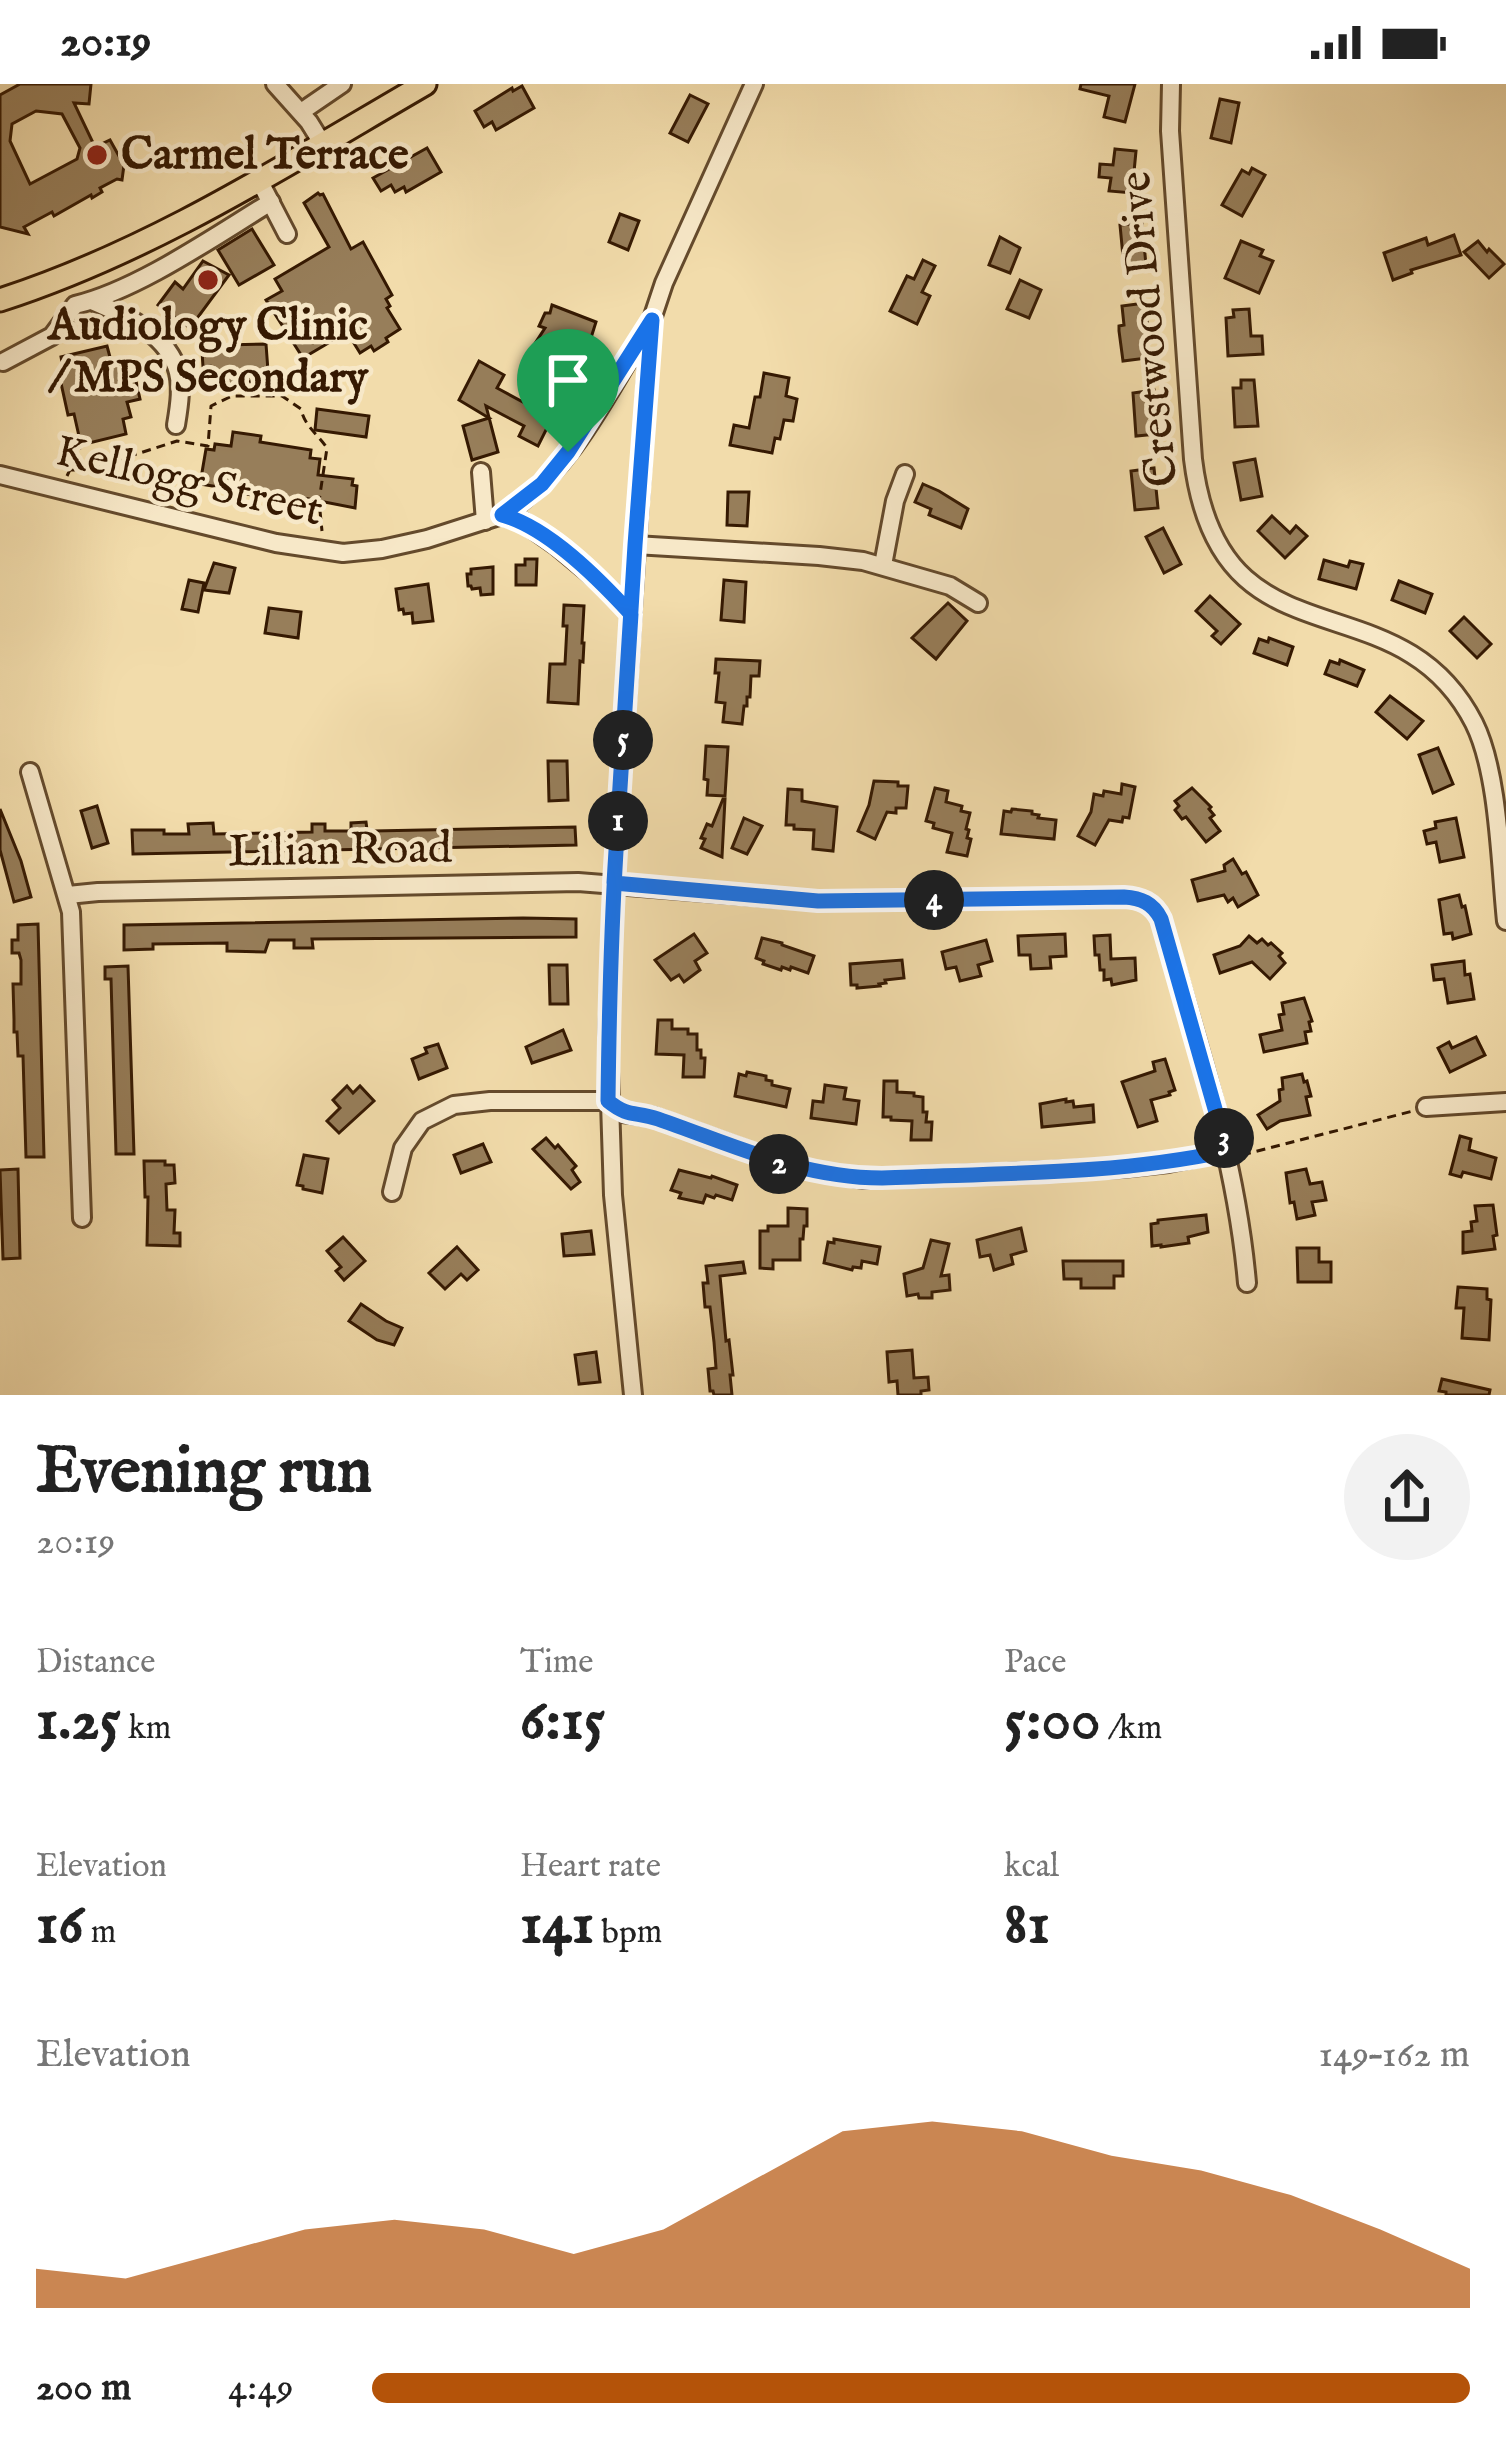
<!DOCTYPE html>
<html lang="en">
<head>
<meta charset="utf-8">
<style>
	body { margin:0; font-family:"IM FELL English",serif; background:#f2f2f2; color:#222; height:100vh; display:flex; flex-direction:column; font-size:45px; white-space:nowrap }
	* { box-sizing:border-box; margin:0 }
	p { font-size:39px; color:#767676 }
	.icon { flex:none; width:66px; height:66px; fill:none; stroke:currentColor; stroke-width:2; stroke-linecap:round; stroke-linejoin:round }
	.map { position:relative; height:1311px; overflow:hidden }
	.details { display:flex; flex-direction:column; background:#fff; flex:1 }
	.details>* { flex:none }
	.pin { position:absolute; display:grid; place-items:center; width:102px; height:102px; color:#fff; margin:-123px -51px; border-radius:50% 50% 50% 0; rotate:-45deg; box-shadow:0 0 12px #0007 }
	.pin .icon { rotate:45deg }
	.km { position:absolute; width:60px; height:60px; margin:-30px; border-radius:50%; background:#222; color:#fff; font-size:33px; line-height:60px; text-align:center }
	.round { display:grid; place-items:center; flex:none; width:126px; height:126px; border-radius:63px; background:#f2f2f2 }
	.headline { display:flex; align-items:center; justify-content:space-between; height:204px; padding:0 36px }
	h1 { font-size:66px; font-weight:700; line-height:90px }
	.figures { display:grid; grid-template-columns:repeat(3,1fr); gap:18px; height:204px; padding:12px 36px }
	.figures div { display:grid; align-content:center }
	.figures b { font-size:60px; font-weight:700 }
	.figures small { font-size:33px; font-weight:400 }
	.figures p { font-size:33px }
	.chart { height:336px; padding:24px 36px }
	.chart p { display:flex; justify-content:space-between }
	.chart svg { width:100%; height:216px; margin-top:12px; fill:#b45309; opacity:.7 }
	ul { padding:0 36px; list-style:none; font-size:39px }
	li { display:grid; grid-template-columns:192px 144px 1fr; align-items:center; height:90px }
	li i { height:30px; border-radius:15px; background:#b45309 }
	.status { display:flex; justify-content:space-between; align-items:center; height:84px; padding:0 60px; background:#fff; direction:ltr }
	.status svg { height:33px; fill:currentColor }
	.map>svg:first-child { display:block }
	.building { fill:#977e5a; stroke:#351902; stroke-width:3; fill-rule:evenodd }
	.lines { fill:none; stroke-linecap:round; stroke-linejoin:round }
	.minor-casing { stroke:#644a2c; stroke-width:22 }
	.major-casing { stroke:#351902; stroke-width:27 }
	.path { stroke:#351902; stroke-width:3; stroke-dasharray:9 6; stroke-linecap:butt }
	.minor { stroke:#f7e8c8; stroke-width:16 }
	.major { stroke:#f2dcab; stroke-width:21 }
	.route-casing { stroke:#fff; stroke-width:24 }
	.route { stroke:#1a73e8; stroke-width:15 }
	.poi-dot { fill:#8f2418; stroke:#f7e8c8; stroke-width:4.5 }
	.labels { text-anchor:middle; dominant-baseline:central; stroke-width:9; stroke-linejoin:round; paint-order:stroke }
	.poi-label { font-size:45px; font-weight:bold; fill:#351902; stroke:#f7e8c8; text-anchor:start }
	.street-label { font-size:45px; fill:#351902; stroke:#f7e8c8 }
</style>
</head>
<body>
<div class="status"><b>20:19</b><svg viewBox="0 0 49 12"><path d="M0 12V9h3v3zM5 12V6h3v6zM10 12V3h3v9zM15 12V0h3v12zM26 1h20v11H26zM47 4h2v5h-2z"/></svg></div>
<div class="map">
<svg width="1506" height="1311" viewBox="0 0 1506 1311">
	<rect width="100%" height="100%" fill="#f2dcab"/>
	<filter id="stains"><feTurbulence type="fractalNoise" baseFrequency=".00167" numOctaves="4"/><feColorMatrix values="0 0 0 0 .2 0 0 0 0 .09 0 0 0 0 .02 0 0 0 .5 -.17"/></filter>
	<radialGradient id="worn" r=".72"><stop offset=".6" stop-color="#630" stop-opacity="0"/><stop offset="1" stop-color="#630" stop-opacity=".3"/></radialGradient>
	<g class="building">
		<path d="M20,0H91L89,20L74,19L95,63L110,56L124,81L122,96L117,95L100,104L102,108L92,114L91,111L54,132L52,128L24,143L28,150L0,143V11ZM36,27L62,30L80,64L77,75L30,100L10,57L12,40Z"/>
		<path d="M1081,0H1135L1125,38L1104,33L1109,12L1080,5Z"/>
		<path d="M522,2L534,24L496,46L492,38L484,43L475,27L512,4L513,7Z"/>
		<path d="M690,11L708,20L688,58L670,49Z"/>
		<path d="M1220,15L1239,19L1231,59L1211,54Z"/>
		<path d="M427,64L441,88L406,108L404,103L395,108L391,101L381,107L373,94Z"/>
		<path d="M1115,65L1136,67L1132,109L1109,107L1111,94L1099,93L1100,80L1113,81Z"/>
		<path d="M1252,84L1265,91L1242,132L1222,121L1242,86L1249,90Z"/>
		<path d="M318,109L320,111L323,110L351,165L363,158L392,211L386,215L390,222L387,224L400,245L386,254L388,258L374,267L371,262L360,269L347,248L303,274L266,216L282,207L275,195L329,163L304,119Z"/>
		<path d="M620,130L639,137L628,166L609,158Z"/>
		<path d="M1142,139L1146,181L1124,183L1120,141Z"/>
		<path d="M252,145L274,181L239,201L218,166Z"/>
		<path d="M1454,151L1461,171L1411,186L1412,189L1393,196L1384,169L1426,154L1428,161Z"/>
		<path d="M1000,153L1020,164L1010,189L989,181Z"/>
		<path d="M1241,157L1263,166L1260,172L1273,177L1259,209L1225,194Z"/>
		<path d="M1478,157L1487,168L1489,165L1504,180L1489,194L1464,168Z"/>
		<path d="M923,176L935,182L922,208L930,212L917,240L890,227L907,192L914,195Z"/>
		<path d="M203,177L229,191L190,244L158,221L175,198L183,205Z"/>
		<path d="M1020,196L1041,206L1029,234L1007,225Z"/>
		<path d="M1145,219L1149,254L1145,255L1147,274L1123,277L1119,247V242L1124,241L1122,222Z"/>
		<path d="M552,221L596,238L590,257L584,255L570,276L561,270L553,282L530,267L545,244L539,242L545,229H550Z"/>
		<path d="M1249,225L1251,252H1262L1263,270L1228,272L1226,234L1234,233L1233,226Z"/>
		<path d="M266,260L268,287H256L257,297L214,302L210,282L203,283L202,267L224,266V261Z"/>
		<path d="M107,262L111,277L117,276L121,290L134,288L140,315L127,318L131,333L123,335L126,350L81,361L74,330L68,331L59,290L64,289L61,273Z"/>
		<path d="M479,277L504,291L497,304L534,324L540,313L558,322L538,362L519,352L524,342L486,322L498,368L472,376L463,342L489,334L459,316Z"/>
		<path d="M764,289L789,294L786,312L797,315L793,337L784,336L780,355L775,354L772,369L730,361L734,341L749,344L755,313H760Z"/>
		<path d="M1241,296H1254L1258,342L1235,343L1233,304H1241Z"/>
		<path d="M1154,306L1158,350L1136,352L1133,309Z"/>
		<path d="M317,325L369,332L366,353L315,346Z"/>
		<path d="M233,348L261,352L260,358L311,366L310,374L320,375L318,391L353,395L352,401L357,402L355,424L304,414L303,418L224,407L225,404L200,400L206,365L214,366L215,360L231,362Z"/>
		<path d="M1255,375L1262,412L1241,416L1234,379Z"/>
		<path d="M1154,384L1158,424L1135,426L1131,387Z"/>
		<path d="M923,400L939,407L968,425L961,444L929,431L931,425L915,418Z"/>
		<path d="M728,408H749L747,442L727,441Z"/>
		<path d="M1272,432L1290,449L1296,442L1307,452L1285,474L1258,447Z"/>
		<path d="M1163,444L1181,480L1164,489L1146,453Z"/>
		<path d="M525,475H537L536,501H516V481H525Z"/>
		<path d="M1324,476L1348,483L1350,477L1363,480L1356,505L1319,495Z"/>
		<path d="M214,479L235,484L229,509L204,506Z"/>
		<path d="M493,483V510L481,511L480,504L472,505L471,502H468L467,490H471V485Z"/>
		<path d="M189,496L204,499L198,528L182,525Z"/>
		<path d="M724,496L746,498L744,538L721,536Z"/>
		<path d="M1399,497L1432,510L1425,529L1392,516Z"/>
		<path d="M428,500L433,537L413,539L412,529L404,530L403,525L399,526L396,505Z"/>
		<path d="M1210,512L1240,540L1221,560L1212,552L1217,547L1196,527Z"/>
		<path d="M948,519L967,537L936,575L912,554Z"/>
		<path d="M564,521L584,522L582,559H584L583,578L580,577L578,620L548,618L550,580H565L567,542H563Z"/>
		<path d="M269,524L301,528L298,554L265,549Z"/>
		<path d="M1464,533L1491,560L1477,574L1450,547Z"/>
		<path d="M1269,554L1293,563L1287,581L1254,569L1259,555L1268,558Z"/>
		<path d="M716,575L760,577L759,592H751L750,613H747V622H744L742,640L723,638L725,619L716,618L719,589H715Z"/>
		<path d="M1340,576L1364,586L1357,602L1325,590L1330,577L1339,580Z"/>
		<path d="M1390,612L1423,637L1407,655L1376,628Z"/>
		<path d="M706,662L728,663L725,712L707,711L708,696L704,695Z"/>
		<path d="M1438,664L1453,700L1433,709L1419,671Z"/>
		<path d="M548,677H567L568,716L549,717Z"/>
		<path d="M874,697L898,698V702H908L906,724H896V729L887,728L875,755L858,747L869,721Z"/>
		<path d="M1122,700L1135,703L1129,734L1123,733L1122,738L1109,736L1095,761L1078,752L1091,728L1094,710L1103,712L1104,707L1121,710Z"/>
		<path d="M935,704L948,707L946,718L962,722L961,727L970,729L966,745L969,746L967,754L971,755L967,772L947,768L952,749L933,744L934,739L926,737Z"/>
		<path d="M1192,704L1211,723L1209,725L1214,731L1210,734L1220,747L1206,758L1186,733L1182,735L1175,726L1179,722L1175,717Z"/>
		<path d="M788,705L802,706V717L837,723L833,767L813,765L814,746L794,745V741H786Z"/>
		<path d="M723,715H725L722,773L701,764L705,755L701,754L707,740L712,742Z"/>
		<path d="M97,722L108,759L92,764L81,727Z"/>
		<path d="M0,725L21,777L31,813L14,818L0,766Z"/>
		<path d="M1012,725L1032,727V730L1039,731L1038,734L1056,736L1054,755L1001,750L1004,727L1011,728Z"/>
		<path d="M744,734L762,742L747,770L732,764Z"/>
		<path d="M1456,734L1464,773L1440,778L1436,758L1427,760L1424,747L1436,744L1435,738Z"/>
		<path d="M366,738L367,746L373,747L575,743L576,761L133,770L132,746H164V750H189L188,740L213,739L214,750L312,748V740H325V747H351V739Z"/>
		<path d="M1233,775L1242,790L1246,788L1258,811L1238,823L1233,814L1228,818L1224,811L1198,817L1192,796L1225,787L1224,781Z"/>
		<path d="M1459,811L1462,823L1465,822L1471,850L1453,855L1452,849L1444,850L1439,816Z"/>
		<path d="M523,834L576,835V853L312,855L313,864H294V856H269L265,868L227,867V859L153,860V865L124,866V841Z"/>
		<path d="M38,840L44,1073H26L23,972H18L17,948H14V935L13,900H21V876L19,869H12V856H18V841Z"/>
		<path d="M694,850L707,869L695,877L700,886L684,898L679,891L671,896L655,876Z"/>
		<path d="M1065,850L1066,872L1050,873L1051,884L1031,885L1030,871H1019L1018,852Z"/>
		<path d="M1110,851L1111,875L1135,874L1136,896L1112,901L1111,895L1104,896V886H1100L1099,871H1095L1094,852Z"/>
		<path d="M1249,852L1257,859L1262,855L1268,861L1271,859L1282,869L1279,872L1285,879L1270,895L1252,878L1220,889L1214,871L1240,862Z"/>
		<path d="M762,854L782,859V861L814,872L808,889L791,883L790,886L782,883L781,886L763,880L764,877L756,874Z"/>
		<path d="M986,856L992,877L978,881L981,892L960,897L956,883L946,885L942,868Z"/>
		<path d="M902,876L904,894L885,896L886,899L879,900L880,902L857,904V901H851L850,880Z"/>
		<path d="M1464,877L1465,891L1470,890L1474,915L1448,919L1444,895L1434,896L1432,881Z"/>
		<path d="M549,881H567L568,920H550Z"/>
		<path d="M128,882L134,1070H116L111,895H105V883Z"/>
		<path d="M1304,914L1312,937L1309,938L1311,947L1305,948L1307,959L1264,968L1260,951L1282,946L1279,931L1284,930L1282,919Z"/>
		<path d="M658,936H672V945H688V950H697V966H701V974H705L704,993H683L684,971L656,970Z"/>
		<path d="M563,946L571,966L532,979L526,963Z"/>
		<path d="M1476,953L1485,971L1450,988L1438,964L1449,958L1452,964Z"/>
		<path d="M438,960L447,984L419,995L412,975L427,969L425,964Z"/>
		<path d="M1165,975L1175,1006L1169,1008L1170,1011L1151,1016L1157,1037L1138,1043L1122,998L1155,987L1153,978Z"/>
		<path d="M747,988L766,992V996L772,997V1001L790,1005L786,1023L735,1012L739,990L746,992Z"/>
		<path d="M1302,990L1304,998L1307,997L1311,1012L1306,1013L1310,1031L1280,1037L1267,1045L1258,1031L1280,1017L1279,1006L1283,1005L1282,994Z"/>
		<path d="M884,997H897V1008L914,1009V1012L923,1013V1028H927L926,1038H932L931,1056H911L912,1037L891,1036V1033H883Z"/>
		<path d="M825,1001L846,1004L844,1015L859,1017L856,1040L811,1034L813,1017L823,1018Z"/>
		<path d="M347,1002L353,1009L360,1002L374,1017L339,1049L327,1037L340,1024L333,1016Z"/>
		<path d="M1066,1015V1018L1073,1017L1074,1023L1093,1021L1094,1038L1042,1043L1040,1020Z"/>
		<path d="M1460,1052L1471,1055L1469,1066L1496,1074L1491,1095L1463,1088L1461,1093L1450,1090Z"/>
		<path d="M546,1054L555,1064L558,1061L576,1082L572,1086L580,1098L571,1105L533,1065Z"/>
		<path d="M483,1060L491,1078L461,1089L454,1071Z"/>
		<path d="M304,1071L328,1075L322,1109L303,1105V1102L297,1101Z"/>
		<path d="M144,1077H165V1081H174L175,1099L166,1100L167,1126H175L174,1149H180V1162L147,1161L148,1113H145Z"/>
		<path d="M18,1085L20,1174L3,1175L0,1086Z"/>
		<path d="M1306,1085L1310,1100L1322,1098L1326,1116L1312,1118L1315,1131L1297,1135L1294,1118L1290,1119L1286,1089Z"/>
		<path d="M679,1086L711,1094L712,1092L737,1101L732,1116L716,1111L714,1114L706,1111L703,1119L679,1114L681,1109L671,1106Z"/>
		<path d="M1493,1121L1497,1151L1493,1152L1495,1165L1463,1169V1148L1472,1147L1471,1138L1477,1137L1475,1122Z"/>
		<path d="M788,1124L807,1125V1142H804L803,1155H800V1176H773V1185L760,1184V1147H768V1142H788Z"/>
		<path d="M1206,1131L1208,1148L1188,1153L1189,1159L1161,1163V1161L1152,1162L1151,1140L1158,1139V1136Z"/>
		<path d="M1021,1144L1026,1167L1011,1171L1013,1180L994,1186L990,1171L980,1173L977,1156Z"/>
		<path d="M591,1147L594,1170L564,1172L562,1150Z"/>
		<path d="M343,1153L365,1177L344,1196L336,1187L341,1183L327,1167Z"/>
		<path d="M834,1155L880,1163L877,1180L862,1177L861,1184L853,1183L852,1186L824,1179L828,1158L834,1159Z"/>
		<path d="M931,1156L949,1160L941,1192L949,1191L950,1206L932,1208V1214H919L918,1210L907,1212L904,1190L923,1184Z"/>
		<path d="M457,1163L478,1186L467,1196L461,1190L445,1205L429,1189Z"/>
		<path d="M1297,1164H1319V1178H1331V1198H1298Z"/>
		<path d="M1063,1177H1123V1192H1114V1204H1081V1195H1064Z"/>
		<path d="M743,1178L745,1189L720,1192L726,1257L729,1256L733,1291H730L732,1311H714L713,1307H710L708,1285L716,1284L714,1258L710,1223H705L703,1199H708L706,1182Z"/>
		<path d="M1458,1203L1487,1205V1215L1491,1216L1489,1256L1462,1254L1464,1224H1456Z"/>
		<path d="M361,1220L386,1237L402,1244L394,1261L377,1256L349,1237Z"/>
		<path d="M912,1266L914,1294L928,1293L929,1306L921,1307V1311H898L897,1297L889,1298L887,1268Z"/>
		<path d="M596,1268L600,1298L579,1300L575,1271Z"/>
		<path d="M1442,1295L1490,1306L1489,1311H1446V1308L1439,1307Z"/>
	</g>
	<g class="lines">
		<defs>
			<g id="minor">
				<path d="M275,0L309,38L322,59"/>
				<path d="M1171,0L1170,47L1193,375C1219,591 1397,488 1474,639C1499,689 1500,780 1506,837"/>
				<path d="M301,28L342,0"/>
				<path d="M259,96L287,150"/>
				<path d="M92,217C123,230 163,248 176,282C183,300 179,323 176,341"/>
				<path d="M3,278L52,252L75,221C138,206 215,152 271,118"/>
				<path d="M481,388L485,437"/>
				<path d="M0,391L276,459L343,469L382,465L427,455L502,431L523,438L557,462L599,497L631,529"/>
				<path d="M502,431C571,389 609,306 650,239"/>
				<path d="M635,461L819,472L863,477L950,502L978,519"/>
				<path d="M883,481L895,417L905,390"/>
				<path d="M30,688L71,828L82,1134"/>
				<path d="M68,811L98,808L578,798L818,817L1124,813C1141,814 1153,819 1161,835C1196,956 1236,1073 1247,1199"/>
				<path d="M1426,1023L1506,1018"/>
				<path d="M392,1108L403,1064L422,1037L454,1021L490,1017H608L623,1029L654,1033L789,1082L863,1095L1122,1084L1168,1079L1227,1067"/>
				<path d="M633,1311L613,1111L608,957L614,799L649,265L652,235L664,199L754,0"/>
			</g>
			<path id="major" d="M0,216C152,167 287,80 425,0"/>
		</defs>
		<use href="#minor" class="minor-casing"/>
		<use href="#major" class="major-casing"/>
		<g class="path">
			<path d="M70,386H87L177,357L208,362L211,322L232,312H282L301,325C305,343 317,349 327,364L319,417L322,447"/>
			<path d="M67,392L80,364"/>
			<path d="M1242,1071L1413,1027"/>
		</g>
		<use href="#minor" class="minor"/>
		<use href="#major" class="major"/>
	</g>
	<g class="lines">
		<defs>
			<path id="route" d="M568,368L542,400L502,431C548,443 599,495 631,530L616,767C611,851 609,933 608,1017C629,1034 635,1027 658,1035C733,1061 801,1094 882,1094C998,1089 1114,1091 1227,1067L1161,835C1153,819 1141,814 1124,813L818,817L614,799L635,461L652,236L568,368"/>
		</defs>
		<use href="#route" class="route-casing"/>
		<use href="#route" class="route"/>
	</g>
	<g class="poi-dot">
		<circle cx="97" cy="71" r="12"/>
		<circle cx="208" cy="196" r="12"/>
	</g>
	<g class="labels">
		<g class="poi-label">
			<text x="121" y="71">Carmel Terrace</text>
			<text x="208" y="242" text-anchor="middle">Audiology Clinic<tspan x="208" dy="52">/ MPS Secondary</tspan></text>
		</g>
		<g class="street-label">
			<text transform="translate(1150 245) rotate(-95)">Crestwood Drive</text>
			<text transform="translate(189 398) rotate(13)">Kellogg Street</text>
			<text transform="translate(340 767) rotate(-1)">Lilian Road</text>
		</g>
	</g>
	<rect width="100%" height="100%" filter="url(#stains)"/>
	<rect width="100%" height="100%" fill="url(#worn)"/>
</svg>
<div class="pin" style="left:568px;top:368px;background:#1e9e55"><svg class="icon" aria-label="arrive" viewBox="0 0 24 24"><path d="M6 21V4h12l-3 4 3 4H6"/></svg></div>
<b class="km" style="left:618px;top:737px">1</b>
<b class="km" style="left:779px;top:1080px">2</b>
<b class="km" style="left:1224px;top:1054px">3</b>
<b class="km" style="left:934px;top:816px">4</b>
<b class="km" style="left:623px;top:656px">5</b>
</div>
<section class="details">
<div class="headline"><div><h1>Evening run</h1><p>20:19</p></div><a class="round"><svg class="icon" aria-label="share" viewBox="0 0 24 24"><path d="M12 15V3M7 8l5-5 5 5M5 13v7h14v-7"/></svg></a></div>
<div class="figures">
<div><p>Distance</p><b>1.25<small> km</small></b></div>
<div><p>Time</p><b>6:15</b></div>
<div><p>Pace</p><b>5:00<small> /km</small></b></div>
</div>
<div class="figures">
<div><p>Elevation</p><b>16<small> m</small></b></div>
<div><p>Heart rate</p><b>141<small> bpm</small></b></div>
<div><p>kcal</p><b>81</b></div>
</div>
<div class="chart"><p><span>Elevation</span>149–162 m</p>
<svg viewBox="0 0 160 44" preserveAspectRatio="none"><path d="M0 44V36L10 38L20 33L30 28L40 26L50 28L60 33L70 28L80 18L90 8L100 6L110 8L120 13L130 16L140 21L150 28L160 36V44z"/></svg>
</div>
<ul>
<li><b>200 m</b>4:49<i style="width:100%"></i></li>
</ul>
</section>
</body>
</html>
